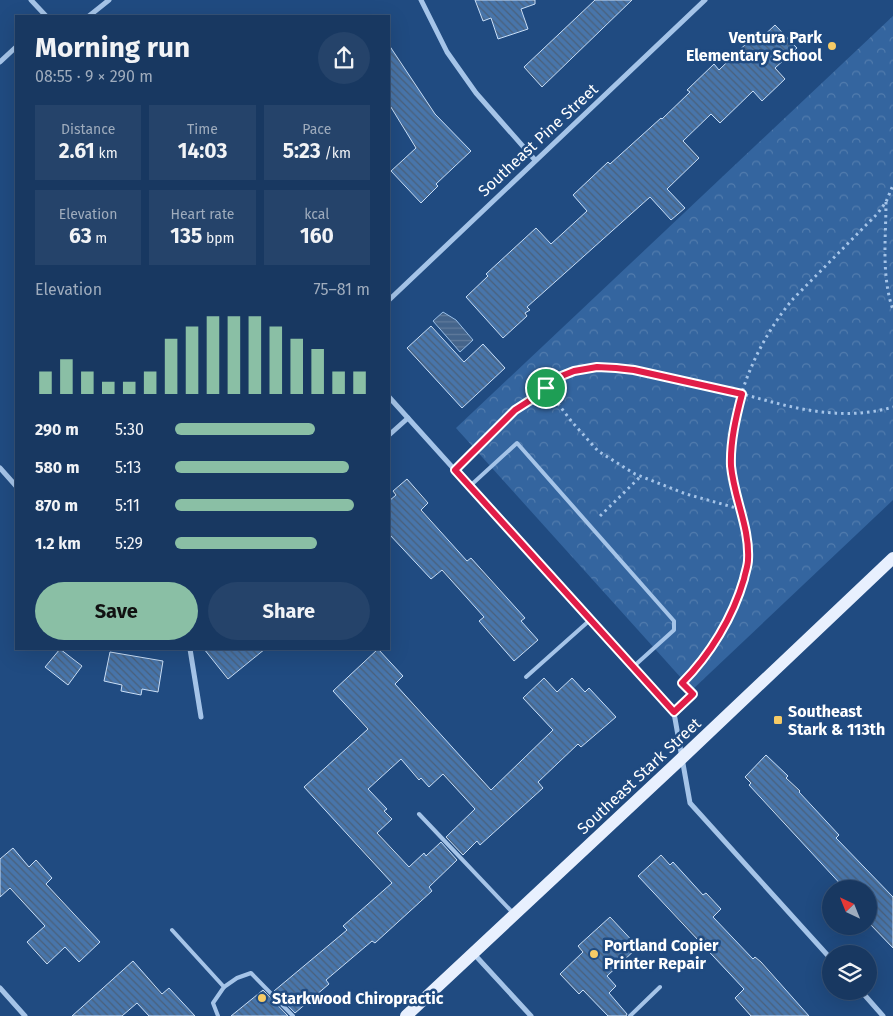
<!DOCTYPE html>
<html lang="en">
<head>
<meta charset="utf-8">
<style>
	body { margin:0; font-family:"Fira Sans",sans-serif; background:#25436a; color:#f1f3f6; height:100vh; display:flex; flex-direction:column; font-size:19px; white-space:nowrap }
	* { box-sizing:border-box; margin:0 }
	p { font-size:16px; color:#9facbd }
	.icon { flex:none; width:28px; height:28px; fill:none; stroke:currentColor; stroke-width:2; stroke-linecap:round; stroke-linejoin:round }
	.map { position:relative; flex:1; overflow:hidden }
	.side { position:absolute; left:15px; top:15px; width:375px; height:635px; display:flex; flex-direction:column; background:#183861; border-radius:0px; box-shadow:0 5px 20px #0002,0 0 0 1px #365276 }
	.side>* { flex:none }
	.needle { width:32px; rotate:317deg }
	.fabs { position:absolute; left:822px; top:880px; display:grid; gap:10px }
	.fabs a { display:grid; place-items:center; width:55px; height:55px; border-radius:50%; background:#183861; box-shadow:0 5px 20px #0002,0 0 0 1px #365276; font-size:25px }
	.pin { position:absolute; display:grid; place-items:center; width:42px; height:42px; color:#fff; margin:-21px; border:2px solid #fff; border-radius:50%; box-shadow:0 1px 5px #0007 }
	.round { display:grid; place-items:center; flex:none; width:52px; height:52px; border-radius:26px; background:#25436a }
	.overview { display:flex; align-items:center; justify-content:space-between; height:85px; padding:0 20px }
	h1 { font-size:28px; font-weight:700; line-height:38px }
	.figures { display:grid; grid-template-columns:repeat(3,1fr); gap:8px; height:85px; padding:5px 20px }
	.figures div { display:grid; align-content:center; border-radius:0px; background:#25436a; text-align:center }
	.figures b { font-size:21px; font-weight:700 }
	.figures small { font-size:14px; font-weight:400 }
	.figures p { font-size:14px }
	.chart { height:140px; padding:10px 20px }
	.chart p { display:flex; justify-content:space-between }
	.chart svg { width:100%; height:90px; margin-top:5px; stroke:#8abfa5; stroke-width:6 }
	.button { display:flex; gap:10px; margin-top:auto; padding:10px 20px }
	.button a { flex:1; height:58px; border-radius:30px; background:#8abfa5; color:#111; font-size:20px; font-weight:700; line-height:58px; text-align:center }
	.button a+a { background:#25436a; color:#f1f3f6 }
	ul { padding:0 20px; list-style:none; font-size:16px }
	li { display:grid; grid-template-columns:80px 60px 1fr; align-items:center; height:38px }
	li i { height:12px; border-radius:6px; background:#8abfa5 }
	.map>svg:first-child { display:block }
	.park { fill:url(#park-crowns) }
	.water { fill:url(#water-rules); stroke:#99bfe9 }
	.building { fill:url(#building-back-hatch); stroke:#c9def6 }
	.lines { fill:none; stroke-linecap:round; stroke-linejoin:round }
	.path { stroke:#a5c4e8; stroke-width:3; stroke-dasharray:2.5 4; stroke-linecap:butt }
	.service { stroke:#a5c4e8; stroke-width:4 }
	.minor { stroke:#a5c4e8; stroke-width:5 }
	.primary { stroke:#e8f0fe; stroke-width:12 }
	.route-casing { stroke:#fff; stroke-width:10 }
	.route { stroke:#e11d48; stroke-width:6 }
	.poi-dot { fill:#f6cb66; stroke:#204b81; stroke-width:2 }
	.labels { text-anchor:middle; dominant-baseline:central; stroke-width:5; stroke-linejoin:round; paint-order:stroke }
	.poi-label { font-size:16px; font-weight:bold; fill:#fff; stroke:#204b81; text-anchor:start }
	.street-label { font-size:16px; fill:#fff; stroke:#204b81 }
</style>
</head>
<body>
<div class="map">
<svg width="893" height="1016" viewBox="0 0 893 1016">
	<defs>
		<pattern id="park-crowns" width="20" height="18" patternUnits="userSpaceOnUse" patternTransform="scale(1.25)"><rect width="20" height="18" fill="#34659f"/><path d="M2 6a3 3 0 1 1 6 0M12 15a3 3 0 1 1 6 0" fill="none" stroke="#527cad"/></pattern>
		<pattern id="water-rules" width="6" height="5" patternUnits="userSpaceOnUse" patternTransform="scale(1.25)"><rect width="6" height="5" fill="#44648b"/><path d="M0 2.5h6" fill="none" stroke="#607b9c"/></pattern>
		<pattern id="building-back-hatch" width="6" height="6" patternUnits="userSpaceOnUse" patternTransform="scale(1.25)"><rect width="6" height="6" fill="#4875aa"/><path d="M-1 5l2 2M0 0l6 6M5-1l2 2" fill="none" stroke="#4a607b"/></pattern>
	</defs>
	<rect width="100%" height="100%" fill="#204b81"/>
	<path class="park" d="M893,16V500L692,690L456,428Z"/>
	<path class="water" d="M443,312L456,320L473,340L460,352L433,321Z"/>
	<g class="building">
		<path d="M475,0H535V4L521,9L528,29L498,39L491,18L483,21Z"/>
		<path d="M595,0H632L542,87L524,67Z"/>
		<path d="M775,25L797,48L775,68L785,79L762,101L753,91L720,123L711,114L683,141L699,158L667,189L685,208L671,220L650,197L527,307L530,310L525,313L527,316L503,338L466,297L488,276L486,274L536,228L551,244L587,211L573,195L608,162L610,164L661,118L662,119L690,92L687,90L714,64L719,70L754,36L758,41Z"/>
		<path d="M389,45L435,114L471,151L436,184L438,186L421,203L391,171L416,148L389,104Z"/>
		<path d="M431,326L464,362L483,344L505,368L462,408L407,348Z"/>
		<path d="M407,479L428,503L421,510L467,561L471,558L525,618L521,621L538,640L514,661L479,621L484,617L442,570L431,579L389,534V501L396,495L393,491Z"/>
		<path d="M60,649L82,666L68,685L45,667Z"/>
		<path d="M204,649H265L228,679Z"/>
		<path d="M378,649L403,676L395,684L491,790L553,730L523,698L544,678L557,692L572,678L585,692L589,688L616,717L581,747L578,744L538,782L543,788L480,845L477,841L463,855L446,837L475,809L443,774L429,787L421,778L419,780L401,759L368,789L387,809L384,811L392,819L377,833L409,867L424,853L426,856L441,842L457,860L429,887L432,891L375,943L372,941L326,980L329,984L295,1013L274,991L347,930L343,926L392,883L304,787L368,729L333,691Z"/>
		<path d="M110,652L163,661L158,692L142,689L141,695L121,691L122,685L104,681Z"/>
		<path d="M766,755L788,776L786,778L800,791L799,792L839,835L836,838L893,897V948L869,923V889H845L749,785L751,783L745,777Z"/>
		<path d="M13,848L29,867L36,860L52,878L46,884L100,942L79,962L65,947L47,964L27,942L45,926L10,888L0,897V859Z"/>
		<path d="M661,855L670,865L673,862L703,895L706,893L721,909L713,917L753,959L755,957L761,962L809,1016H751L735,998L744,989L638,876Z"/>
		<path d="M610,917L638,947L607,976L616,986L609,993L627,1014L626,1016H608L583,990L579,994L560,974L583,952L578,946Z"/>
		<path d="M133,961L162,994L169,988L195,1016H149L137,1003L122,1016H72Z"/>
		<path d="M263,990L288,1016H231Z"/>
	</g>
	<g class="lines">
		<g class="path">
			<path d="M886,202C886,238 881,275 893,310"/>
			<path d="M546,388L572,422L598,451L635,474L686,494L740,509"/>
			<path d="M464,461C481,444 496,427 513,412C521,405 531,401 539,395C546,389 551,382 559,377C581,364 610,366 634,370C670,378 707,385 743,394C792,408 842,422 893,407"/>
			<path d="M600,516L641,476"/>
			<path d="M683,703L693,693L681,683C710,655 733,618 743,579C745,573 748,567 748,561C749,554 748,545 747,538C744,513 732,489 731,463C730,405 756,343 793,299L878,213L886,202L893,185"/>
		</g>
		<g class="service">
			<path d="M470,486L517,443L674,621V630L633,667"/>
			<path d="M526,677L590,620"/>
			<path d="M419,814L513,913"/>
			<path d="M172,930L224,987L213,1003L218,1016"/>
			<path d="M224,987L237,978L251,973L293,1016"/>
			<path d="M630,1016L660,987"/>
		</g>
		<g class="minor">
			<path d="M31,0L46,16"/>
			<path d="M421,0L447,52L476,93L535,160"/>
			<path d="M89,16L109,0"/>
			<path d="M0,62L16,47"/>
			<path d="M389,300L705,0"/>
			<path d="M389,397L674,713L690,803L831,959"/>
			<path d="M389,435L408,418"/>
			<path d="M0,468L16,486"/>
			<path d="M190,649L201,717"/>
			<path d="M474,954L531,1016"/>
			<path d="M0,988L25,1016"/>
			<path d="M861,991L883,1016"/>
		</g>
		<path class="primary" d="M406,1016L682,758L893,558"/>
	</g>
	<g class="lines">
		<defs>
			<path id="route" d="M597,367L616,368L634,370L742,394C736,417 730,442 731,466C734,498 750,528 748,560C748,566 745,573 744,579C733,617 710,655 682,683L693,694L674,712L455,470L515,410L540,394L551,383L559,377L574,371Z"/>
		</defs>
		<use href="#route" class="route-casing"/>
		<use href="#route" class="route"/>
	</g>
	<g class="poi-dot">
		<circle cx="832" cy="46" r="5"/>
		<rect x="773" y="715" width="10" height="10" rx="2.5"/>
		<circle cx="594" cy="954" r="5"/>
		<circle cx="262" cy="998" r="5"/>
	</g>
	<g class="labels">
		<g class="poi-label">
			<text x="822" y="37" text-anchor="end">Ventura Park<tspan x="822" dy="18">Elementary School</tspan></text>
			<text x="788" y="711">Southeast<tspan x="788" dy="18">Stark &amp; 113th</tspan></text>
			<text x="604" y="945">Portland Copier<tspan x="604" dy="18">Printer Repair</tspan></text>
			<text x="272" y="998">Starkwood Chiropractic</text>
		</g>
		<g class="street-label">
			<text transform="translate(538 140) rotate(-43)">Southeast Pine Street</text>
			<text transform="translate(639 776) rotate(-43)">Southeast Stark Street</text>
		</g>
	</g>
</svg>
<div class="fabs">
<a><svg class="needle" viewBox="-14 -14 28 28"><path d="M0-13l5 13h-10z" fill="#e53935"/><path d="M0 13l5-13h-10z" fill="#9facbd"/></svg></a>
<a><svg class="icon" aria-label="layers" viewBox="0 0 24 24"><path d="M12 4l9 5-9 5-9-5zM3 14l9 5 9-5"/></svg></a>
</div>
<div class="pin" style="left:546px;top:388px;background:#1e9e55"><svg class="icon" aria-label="arrive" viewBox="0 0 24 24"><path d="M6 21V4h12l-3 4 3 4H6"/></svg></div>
<section class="side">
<div class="overview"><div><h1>Morning run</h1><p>08:55 · 9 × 290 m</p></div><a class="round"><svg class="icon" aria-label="share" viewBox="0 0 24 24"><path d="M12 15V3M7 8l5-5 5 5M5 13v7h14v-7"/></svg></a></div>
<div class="figures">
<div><p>Distance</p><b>2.61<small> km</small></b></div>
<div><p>Time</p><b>14:03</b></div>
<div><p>Pace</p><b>5:23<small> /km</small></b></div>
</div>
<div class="figures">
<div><p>Elevation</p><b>63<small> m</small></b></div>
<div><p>Heart rate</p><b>135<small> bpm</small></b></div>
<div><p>kcal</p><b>160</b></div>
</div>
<div class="chart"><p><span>Elevation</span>75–81 m</p>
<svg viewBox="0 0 160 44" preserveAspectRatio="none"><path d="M5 44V33M15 44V27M25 44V33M35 44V38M45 44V38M55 44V33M65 44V17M75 44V11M85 44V6M95 44V6M105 44V6M115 44V11M125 44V17M135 44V22M145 44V33M155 44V33"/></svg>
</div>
<ul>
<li><b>290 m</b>5:30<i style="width:72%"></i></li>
<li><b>580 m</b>5:13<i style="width:89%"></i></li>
<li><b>870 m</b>5:11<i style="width:92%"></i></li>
<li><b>1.2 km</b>5:29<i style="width:73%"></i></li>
</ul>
<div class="button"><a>Save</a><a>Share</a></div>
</section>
</div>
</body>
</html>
